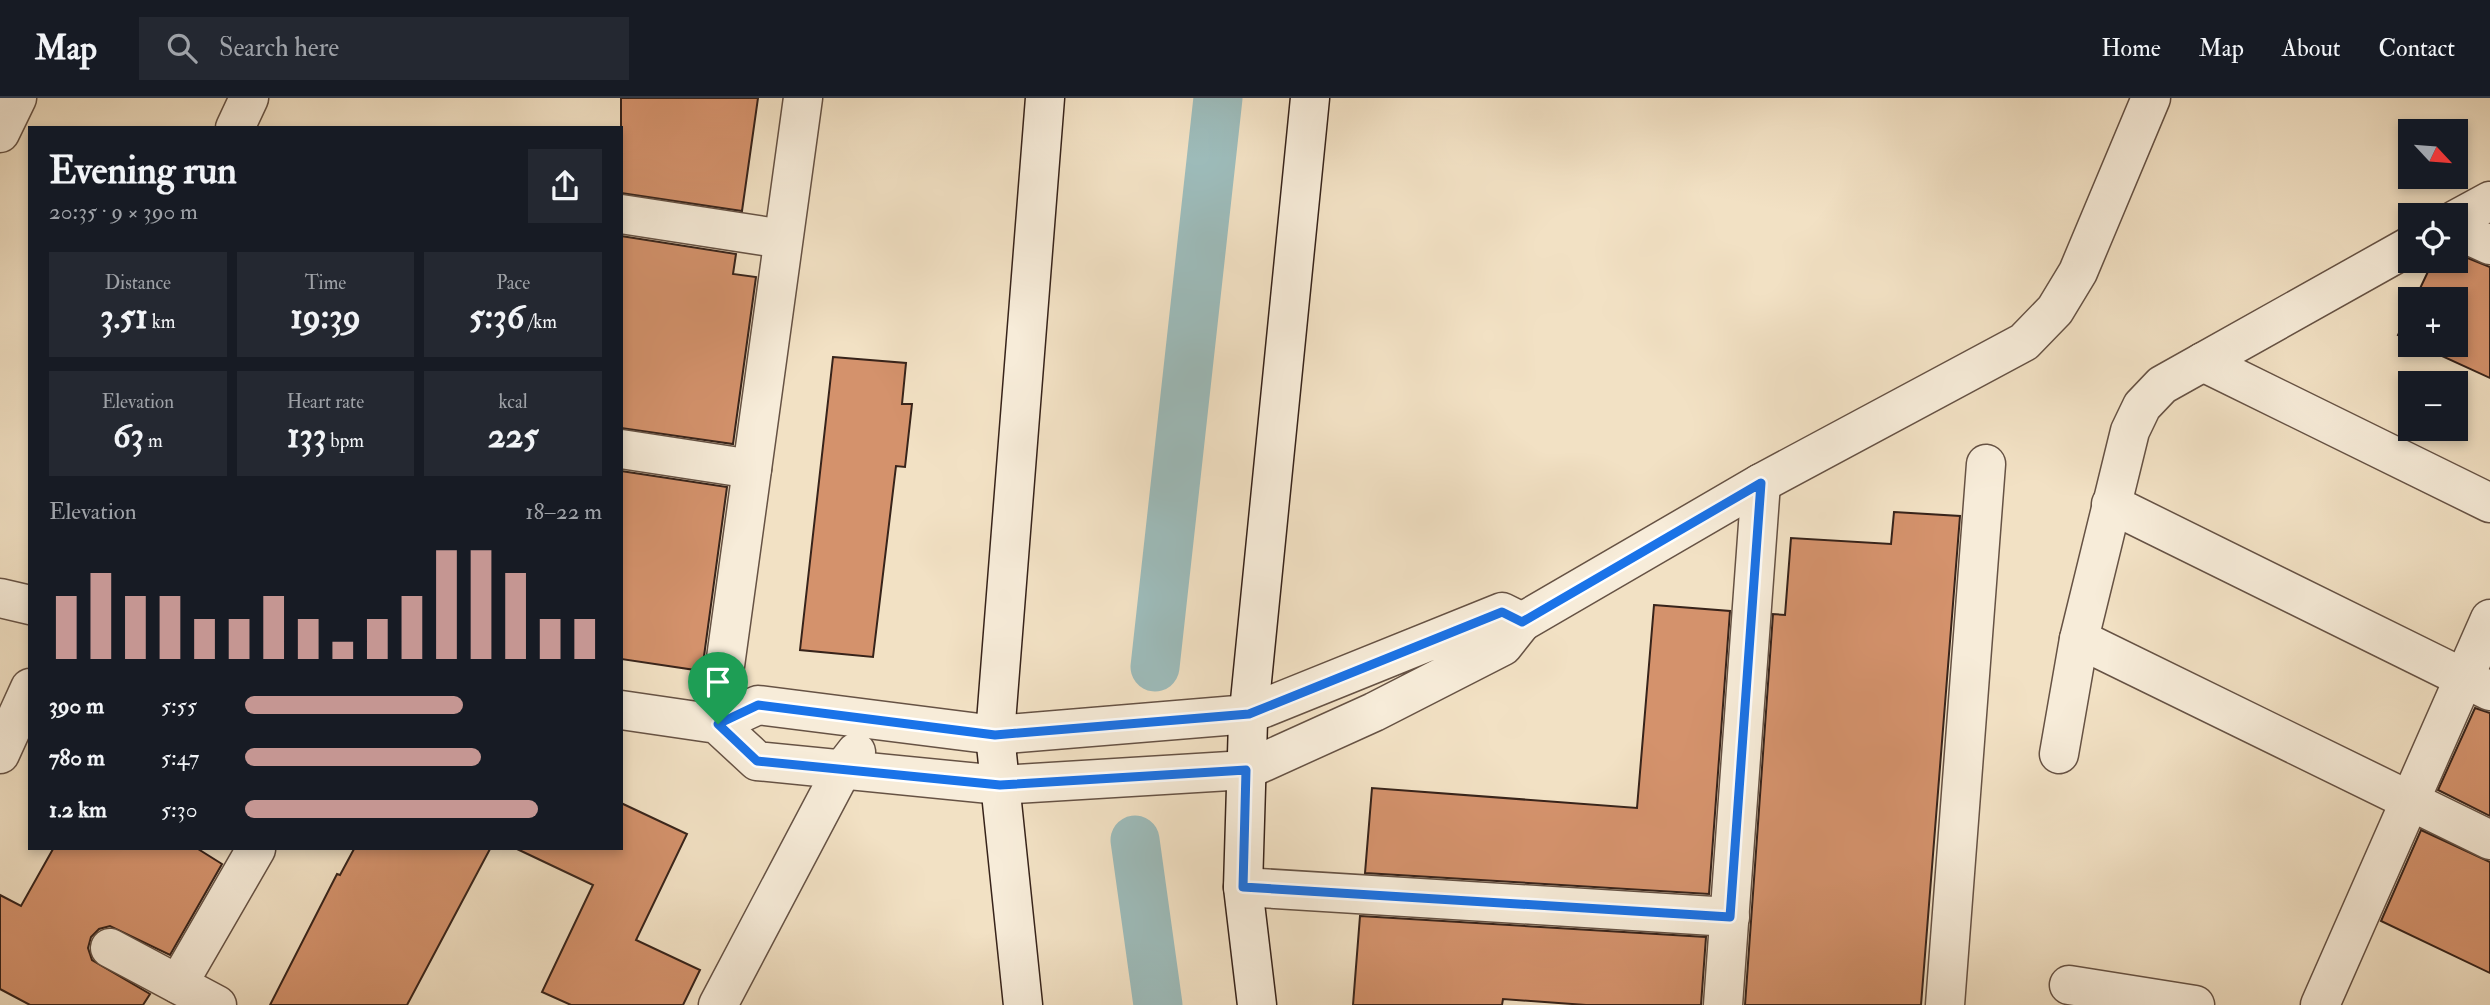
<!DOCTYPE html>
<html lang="en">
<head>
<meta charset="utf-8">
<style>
	body { margin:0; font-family:"IM FELL Double Pica",serif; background:#242831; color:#f1f3f6; height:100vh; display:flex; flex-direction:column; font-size:26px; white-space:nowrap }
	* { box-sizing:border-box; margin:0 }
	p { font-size:23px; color:#9ea1a6 }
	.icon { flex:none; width:38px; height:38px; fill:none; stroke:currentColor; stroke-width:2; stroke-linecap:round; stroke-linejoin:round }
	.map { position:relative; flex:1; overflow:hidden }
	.side { position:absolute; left:28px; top:28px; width:595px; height:724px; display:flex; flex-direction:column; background:#171b24; border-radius:0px; box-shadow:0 4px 10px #0003 }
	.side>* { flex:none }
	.needle { width:46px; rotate:116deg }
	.buttons { position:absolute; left:2398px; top:21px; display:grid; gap:14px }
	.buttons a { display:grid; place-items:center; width:70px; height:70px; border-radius:0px; background:#171b24; box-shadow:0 4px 10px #0003; font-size:35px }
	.pin { position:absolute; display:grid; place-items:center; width:60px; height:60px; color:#fff; margin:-72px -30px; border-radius:50% 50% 50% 0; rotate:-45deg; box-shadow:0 0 7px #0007 }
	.pin .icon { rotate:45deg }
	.round { display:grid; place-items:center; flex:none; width:74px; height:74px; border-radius:0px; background:#242831 }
	.headline { display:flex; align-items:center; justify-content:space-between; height:119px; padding:0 21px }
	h1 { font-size:38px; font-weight:800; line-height:52px }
	.stats { display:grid; grid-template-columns:repeat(3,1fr); gap:10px; height:119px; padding:7px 21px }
	.stats div { display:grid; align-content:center; border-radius:0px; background:#242831; text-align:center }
	.stats b { font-size:35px; font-weight:800 }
	.stats small { font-size:19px; font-weight:400 }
	.stats p { font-size:19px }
	.chart { height:196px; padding:14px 21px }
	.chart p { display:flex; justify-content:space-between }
	.chart svg { width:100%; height:126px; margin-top:7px; stroke:#c59692; stroke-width:6 }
	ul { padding:0 21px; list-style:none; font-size:23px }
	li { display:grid; grid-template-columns:112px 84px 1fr; align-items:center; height:52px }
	li i { height:18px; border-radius:9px; background:#c59692 }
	header { display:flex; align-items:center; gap:42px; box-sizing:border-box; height:98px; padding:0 35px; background:#171b24; border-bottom:2px solid #363941 }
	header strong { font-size:33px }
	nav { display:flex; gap:38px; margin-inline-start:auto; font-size:24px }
	.search { width:490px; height:63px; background:#242831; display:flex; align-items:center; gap:18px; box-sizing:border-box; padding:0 24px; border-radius:0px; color:#9ea1a6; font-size:26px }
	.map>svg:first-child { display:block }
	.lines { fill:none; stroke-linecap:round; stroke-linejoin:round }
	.canal { stroke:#9dbcbb; stroke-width:49 }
	.building { fill:#d4926c; stroke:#37231a; stroke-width:2 }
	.minor-casing { stroke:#665244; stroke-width:41 }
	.secondary-casing { stroke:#37231a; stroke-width:41 }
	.minor { stroke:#f7ecd9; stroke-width:38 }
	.secondary { stroke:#f7ecd9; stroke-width:38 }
	.route-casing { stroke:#fff; stroke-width:14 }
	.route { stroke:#1a73e8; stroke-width:9 }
</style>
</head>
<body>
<header>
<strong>Map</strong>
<div class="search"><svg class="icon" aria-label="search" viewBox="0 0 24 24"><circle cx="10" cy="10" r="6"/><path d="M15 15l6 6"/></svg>Search here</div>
<nav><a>Home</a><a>Map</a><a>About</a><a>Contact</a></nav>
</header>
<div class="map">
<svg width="2490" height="907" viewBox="0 0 2490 907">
	<rect width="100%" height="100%" fill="#f2e1c4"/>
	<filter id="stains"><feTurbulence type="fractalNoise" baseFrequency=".00286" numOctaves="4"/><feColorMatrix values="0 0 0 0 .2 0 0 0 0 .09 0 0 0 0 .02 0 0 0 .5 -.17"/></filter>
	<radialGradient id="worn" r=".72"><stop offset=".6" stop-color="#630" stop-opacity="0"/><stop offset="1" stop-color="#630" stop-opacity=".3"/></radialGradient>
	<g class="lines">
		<g class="canal">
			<path d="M1155,569L1218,0"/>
			<path d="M1135,742L1158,907"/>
		</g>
	</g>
	<g class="building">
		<path d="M621,0H758L742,113L621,95Z"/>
		<path d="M621,138L736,156L733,176L756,179L733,346L621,330Z"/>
		<path d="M2455,155L2490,169V280L2418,247H2455V201H2415L2433,163H2455Z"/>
		<path d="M2410,213V243L2398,237Z"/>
		<path d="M833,259L906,265L902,306H912L905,369L896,368L873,559L800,552Z"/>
		<path d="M621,373L727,389L702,573L621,561Z"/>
		<path d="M1894,414L1960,418L1921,907H1745L1773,516L1785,517L1791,440L1891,446Z"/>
		<path d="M1654,507L1730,513L1709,796L1365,775L1372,690L1637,710Z"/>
		<path d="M2475,610L2490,615V718L2438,692Z"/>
		<path d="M621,705L687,736L636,842L700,872L683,907H571L542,894L593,787L517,751H621Z"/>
		<path d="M2421,732L2490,764V875L2381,823Z"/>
		<path d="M53,751H198L222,766L170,857L110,828L99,831L91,839L88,850L92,862L150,896L143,907H30L0,891V797L21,808Z"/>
		<path d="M354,751H490L407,907H270L337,776L340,777Z"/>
		<path d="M1360,818L1706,839L1701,907H1586L1503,901L1502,907H1353Z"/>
	</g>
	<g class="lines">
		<defs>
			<g id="minor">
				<path d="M235,30L249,0"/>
				<path d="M0,35L17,0"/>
				<path d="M621,116L783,141"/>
				<path d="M2455,122L2490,103"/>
				<path d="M2455,131L2490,147"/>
				<path d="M2203,264L2490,405"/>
				<path d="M621,351L752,371"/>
				<path d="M2111,406L2490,593"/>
				<path d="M0,500L30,507"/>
				<path d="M1522,524L1761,385L2024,244L2055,212L2078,174L2151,0"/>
				<path d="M2079,541L2490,742"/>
				<path d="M621,612L717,626L758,607L995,637L1249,616L1502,514L1522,524L1503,548L1374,614L1246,672L1000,687L757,663L717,626"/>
				<path d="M717,626L803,0"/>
				<path d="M0,656L30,590"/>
				<path d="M2059,656L2079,541L2130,333L2142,308L2162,287L2410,148"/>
				<path d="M1243,789L1730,819"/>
				<path d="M110,850L217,907"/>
				<path d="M178,886L256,751"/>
				<path d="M2069,887L2195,907"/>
				<path d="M718,907L842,672L856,654"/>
				<path d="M1723,907L1761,385"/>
				<path d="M1945,907L1986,366"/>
				<path d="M2320,907L2490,521"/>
			</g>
			<g id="secondary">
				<path d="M1023,907L995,637L1045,0"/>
				<path d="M1257,907L1243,789L1248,623L1310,0"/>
			</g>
		</defs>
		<use href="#minor" class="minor-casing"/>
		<use href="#secondary" class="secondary-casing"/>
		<use href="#minor" class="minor"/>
		<use href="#secondary" class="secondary"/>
	</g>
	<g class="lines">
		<defs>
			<path id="route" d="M1761,385L1730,819L1243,789L1246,672L1000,687L757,663L718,626L758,607L995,637L1249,616L1502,514L1522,524Z"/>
		</defs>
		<use href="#route" class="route-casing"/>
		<use href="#route" class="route"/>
	</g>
	<rect width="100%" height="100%" filter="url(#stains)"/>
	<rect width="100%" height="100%" fill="url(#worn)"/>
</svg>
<div class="buttons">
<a><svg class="needle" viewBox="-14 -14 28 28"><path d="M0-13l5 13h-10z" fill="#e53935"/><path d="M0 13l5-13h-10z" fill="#9ea1a6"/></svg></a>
<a><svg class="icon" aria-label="locate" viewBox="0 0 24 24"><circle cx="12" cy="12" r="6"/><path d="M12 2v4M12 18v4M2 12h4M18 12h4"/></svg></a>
<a>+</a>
<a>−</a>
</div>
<div class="pin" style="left:718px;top:626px;background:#1e9e55"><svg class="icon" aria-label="arrive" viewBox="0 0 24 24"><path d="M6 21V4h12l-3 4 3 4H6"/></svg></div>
<section class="side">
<div class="headline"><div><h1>Evening run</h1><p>20:35 · 9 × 390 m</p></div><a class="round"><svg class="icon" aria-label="share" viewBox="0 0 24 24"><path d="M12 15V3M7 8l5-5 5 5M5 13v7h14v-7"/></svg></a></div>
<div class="stats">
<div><p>Distance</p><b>3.51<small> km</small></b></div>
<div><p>Time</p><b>19:39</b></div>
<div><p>Pace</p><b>5:36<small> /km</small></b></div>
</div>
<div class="stats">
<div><p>Elevation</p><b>63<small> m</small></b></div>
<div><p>Heart rate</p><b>133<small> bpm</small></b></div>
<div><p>kcal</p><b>225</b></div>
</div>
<div class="chart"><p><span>Elevation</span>18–22 m</p>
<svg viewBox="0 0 160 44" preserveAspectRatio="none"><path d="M5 44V22M15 44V14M25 44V22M35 44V22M45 44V30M55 44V30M65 44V22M75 44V30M85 44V38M95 44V30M105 44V22M115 44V6M125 44V6M135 44V14M145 44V30M155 44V30"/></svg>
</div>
<ul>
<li><b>390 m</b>5:55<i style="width:61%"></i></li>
<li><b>780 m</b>5:47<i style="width:66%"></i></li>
<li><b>1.2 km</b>5:30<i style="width:82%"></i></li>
</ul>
</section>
</div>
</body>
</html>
